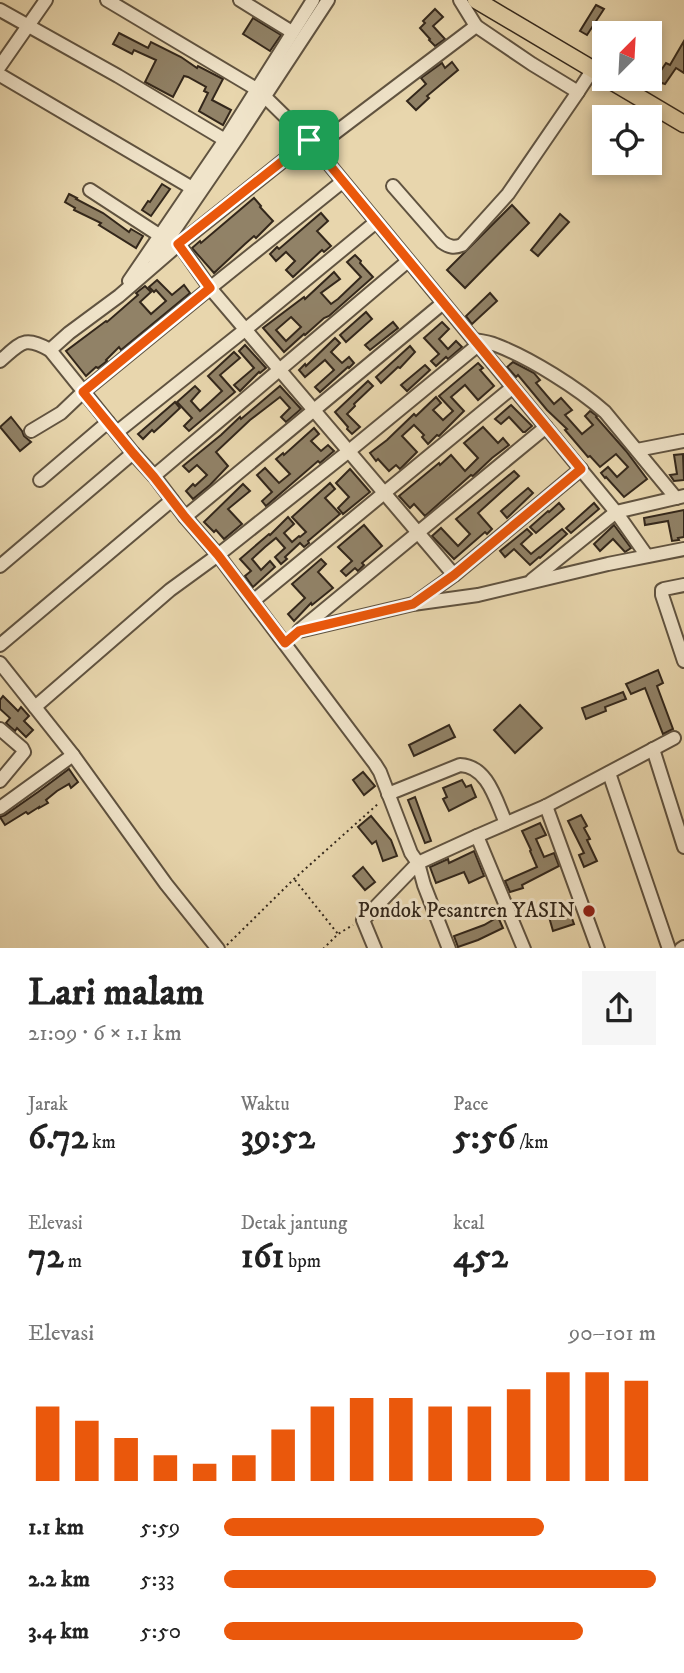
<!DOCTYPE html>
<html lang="id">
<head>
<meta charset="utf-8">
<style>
	body { margin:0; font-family:"IM FELL DW Pica",serif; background:#f6f6f6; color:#222; height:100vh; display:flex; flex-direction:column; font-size:26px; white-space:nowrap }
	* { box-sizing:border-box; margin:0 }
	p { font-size:23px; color:#767676 }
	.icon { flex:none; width:38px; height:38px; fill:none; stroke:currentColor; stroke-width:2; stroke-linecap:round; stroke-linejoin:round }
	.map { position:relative; height:948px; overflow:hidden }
	.side { display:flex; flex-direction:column; background:#fff; flex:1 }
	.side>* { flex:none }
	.needle { width:46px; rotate:24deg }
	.fabs { position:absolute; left:592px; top:21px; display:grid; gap:14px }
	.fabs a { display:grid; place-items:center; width:70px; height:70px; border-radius:0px; background:#fff; box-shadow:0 4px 10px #0003; font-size:35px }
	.pin { position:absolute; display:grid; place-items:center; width:60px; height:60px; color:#fff; margin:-30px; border-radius:14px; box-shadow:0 4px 10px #0006 }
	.round { display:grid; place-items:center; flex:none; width:74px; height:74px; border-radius:0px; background:#f6f6f6 }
	.head { display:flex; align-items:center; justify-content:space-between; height:119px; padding:0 28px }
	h1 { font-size:38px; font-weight:700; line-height:52px }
	.figures { display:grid; grid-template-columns:repeat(3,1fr); gap:10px; height:119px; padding:7px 28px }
	.figures div { display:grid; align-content:center }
	.figures b { font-size:35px; font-weight:700 }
	.figures small { font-size:19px; font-weight:400 }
	.figures p { font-size:19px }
	.chart { height:196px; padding:14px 28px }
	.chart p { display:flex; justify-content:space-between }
	.chart svg { width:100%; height:126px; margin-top:7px; stroke:#ea580c; stroke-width:6 }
	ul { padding:0 28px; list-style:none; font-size:23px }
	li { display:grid; grid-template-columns:112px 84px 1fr; align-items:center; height:52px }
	li i { height:18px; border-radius:9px; background:#ea580c }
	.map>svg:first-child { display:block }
	.building { fill:#918267; stroke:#33271b; stroke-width:2; fill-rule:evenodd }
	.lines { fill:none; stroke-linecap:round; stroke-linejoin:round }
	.minor-casing { stroke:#605340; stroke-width:16 }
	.major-casing { stroke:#33271b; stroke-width:19 }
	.path { stroke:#33271b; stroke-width:2; stroke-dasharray:2 3.5; stroke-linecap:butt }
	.minor { stroke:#f0e4ca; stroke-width:12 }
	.major { stroke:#e8d6ad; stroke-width:16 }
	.route-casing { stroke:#fff; stroke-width:14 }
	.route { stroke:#ea580c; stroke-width:9 }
	.poi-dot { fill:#8f2418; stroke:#f0e4ca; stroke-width:2.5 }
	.labels { text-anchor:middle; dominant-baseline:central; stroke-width:6; stroke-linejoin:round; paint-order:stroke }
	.poi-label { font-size:21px; fill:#33271b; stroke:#f0e4ca; text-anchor:end }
</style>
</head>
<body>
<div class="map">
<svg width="684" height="949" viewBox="0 0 684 949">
	<rect width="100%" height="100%" fill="#e8d6ad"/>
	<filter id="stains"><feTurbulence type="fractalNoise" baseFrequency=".00286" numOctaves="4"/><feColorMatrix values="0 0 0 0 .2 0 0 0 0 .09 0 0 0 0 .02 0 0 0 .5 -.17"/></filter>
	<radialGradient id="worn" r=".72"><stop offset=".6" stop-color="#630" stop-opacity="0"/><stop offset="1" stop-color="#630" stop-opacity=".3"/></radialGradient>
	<g class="building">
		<path d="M596,5L604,9L587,35L580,31Z"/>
		<path d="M435,9L443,17L433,26L445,39L435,46L429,40L430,39L420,28L425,23L423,21Z"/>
		<path d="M253,18L281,35L270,51L243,34Z"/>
		<path d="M119,33L148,48L151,42L181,57L197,68L198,66L223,79L212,100L231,110L223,125L199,111L208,93L204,91L206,87L188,77L184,76L173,97L145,82L156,60L134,50L132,54L113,44Z"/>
		<path d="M684,41V73L676,68L665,84L662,83L660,86L654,81L666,63L670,65Z"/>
		<path d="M452,62L458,70L427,96L429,98L416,110L407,101L426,84L421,78L442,63L445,68Z"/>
		<path d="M162,184L170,189L151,216L142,210L148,201L150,202Z"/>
		<path d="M69,194L77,198L76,199L103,213L129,232L131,229L143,236L136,248L99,225L101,223L74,210L75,208L65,202Z"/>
		<path d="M254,198L261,206L260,207L273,221L256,238L254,236L245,244L214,273L192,248L200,241L201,243Z"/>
		<path d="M512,205L529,223L465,288L447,270Z"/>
		<path d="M321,213L328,221L317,231L331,246L324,252L322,250L293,277L286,270L295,261L286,252L276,261L270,254L277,247L279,249Z"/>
		<path d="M560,214L569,222L538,256L531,250Z"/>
		<path d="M355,255L361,261L360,263L373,277L329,316L324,318L305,335L304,334L284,352L263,328L304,297L305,299L334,272L340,279L321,293L331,304L338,299L361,277L347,262ZM291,317L301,327L286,341L276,330Z"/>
		<path d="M157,280L172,295L184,285L190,293L121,350L119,347L106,360L107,361L98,368L96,367L86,376L66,351L106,321L107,322L138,295L136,293L145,286L151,292L140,302L151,314L166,301L156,290L154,292L149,287Z"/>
		<path d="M490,293L497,301L472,324L466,316Z"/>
		<path d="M366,312L372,319L346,342L340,335Z"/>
		<path d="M393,322L398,328L370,350L365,345Z"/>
		<path d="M442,322L449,329L439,339L448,349L456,341L462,347L448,359L446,357L436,366L431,361L439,354L424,338Z"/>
		<path d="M335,338L340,343L331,352L342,363L349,357L354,363L349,368L348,367L320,392L315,387L334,370L325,360L305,377L299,370L305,364L306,366Z"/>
		<path d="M245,345L266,368L260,373L259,372L240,391L234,385L254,368L239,351Z"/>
		<path d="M410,346L415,352L400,368L398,367L381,383L376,377Z"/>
		<path d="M234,352L240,358L220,375L235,392L189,431L184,426L192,418L177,402L195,386L200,391L191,401L200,411L209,403L222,391L208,376Z"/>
		<path d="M513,362L534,373L540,380L536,383L554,404L561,398L572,410L565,415L582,434L593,425L585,416L590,411L597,416L596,417L626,451L647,479L624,497L606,477L605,478L601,473L608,467L617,477L628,467L616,454L600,467L590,456L588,457L565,430L567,429L547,410L518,375L516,377L507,367Z"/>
		<path d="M478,363L483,368L480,370L494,386L478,400L465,385L451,397L464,411L439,436L437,435L428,444L422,437L424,435L414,425L402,436L417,452L400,469L396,465L389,471L378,459L376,461L370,453L387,440L414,414L416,416L436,397L441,403L433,410L443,420L453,411L439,396Z"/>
		<path d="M425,365L430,370L407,391L401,385Z"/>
		<path d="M368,381L373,386L354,404L355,406L347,414L360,427L352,434L347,429L348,427L335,412Z"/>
		<path d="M280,386L301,409L286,422L281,417L290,408L280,397L250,420L216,452L228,466L210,485L193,499L186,491L193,484L195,486L207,475L197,465L189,472L183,466L221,435L240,417L241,419Z"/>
		<path d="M175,402L180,408L164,423L154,432L152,430L143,439L138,434Z"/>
		<path d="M511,405L532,426L525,432H523L509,417L501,424L495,419Z"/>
		<path d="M11,417L22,431L24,436L31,442L20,451L0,427Z"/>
		<path d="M483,427L498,443L503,438L509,445L492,458L473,476L471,475L425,516L414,504L410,508L399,496L439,463L440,465L451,455L465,471L478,458L464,443Z"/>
		<path d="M314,428L319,434L311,441L321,451L328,445L334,451L320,463L318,461L266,506L262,501L272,492L257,475L265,468L279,483L290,474L276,459L283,453L284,455Z"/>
		<path d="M683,454L684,480L674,481L670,475L677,474L674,455Z"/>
		<path d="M350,469L370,492L343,514L338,508L349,497L336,483Z"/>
		<path d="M514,471L519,476L478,513L492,529L487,534L485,532L454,559L432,536L441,528L458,546L470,534L456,519Z"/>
		<path d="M330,483L335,489L325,498L340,514L308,541L309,543L304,547L300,543L285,557L287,559L281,564L275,557L285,548L276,538L265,547L252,559L261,570L270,561L275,567L253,587L245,576L251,571L240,559L269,534L270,535L288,517L294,524L284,533L292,542L299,536L300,537L306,532L292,517Z"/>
		<path d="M243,484L250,491L228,509L242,524L224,539L216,530L214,532L204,522Z"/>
		<path d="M528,488L533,493L507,518L501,511Z"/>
		<path d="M559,503L564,509L536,533L530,527L548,511L549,512Z"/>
		<path d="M594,503L599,509L571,533L566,528Z"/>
		<path d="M684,510V537L678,538L679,540L672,541L668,521L645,525L644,518Z"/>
		<path d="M364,525L382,546L362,563L364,565L358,571L355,568L346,576L341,571L352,561L338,547Z"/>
		<path d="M614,525L631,548L625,552L613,539L600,551L594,544Z"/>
		<path d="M527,529L532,534L521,544L531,554L562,529L567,534L540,558L539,557L530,565L514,549L505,557L500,551Z"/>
		<path d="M321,559L326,564L318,572L333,588L312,605L311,603L294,621L288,614L305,598L292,584Z"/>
		<path d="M658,670L663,683L657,686L673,729L663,734L645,688L631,694L626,684Z"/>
		<path d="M623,692L626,699L605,707L606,711L586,719L582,708Z"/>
		<path d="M3,696L18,711L21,707L29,716L24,721L33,730L26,737L17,728L15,731L6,723L10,718L0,709V700Z"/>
		<path d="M520,705L542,728L515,753L494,730Z"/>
		<path d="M449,725L455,737L414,756L409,745Z"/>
		<path d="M69,769L78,782L71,788L69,784L57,791L46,800L48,803L39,808V807L28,814L26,812L5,825L0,817L5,815L38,792Z"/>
		<path d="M363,772L375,786L364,795L353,780Z"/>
		<path d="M462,780L466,787L471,785L476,797L449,811L443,799L447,797L443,788Z"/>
		<path d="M415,797L431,841L425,843L408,800Z"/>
		<path d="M581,815L587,826L584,828L590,839L587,840L597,861L584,867L579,855L584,853L568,821Z"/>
		<path d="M371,816L391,840L397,856L383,861L376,841L372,844L358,827Z"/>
		<path d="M540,823L546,835L536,839L544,857L554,853L559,866L522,885L523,888L510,892L505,881L537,867L530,851L531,850L522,831Z"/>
		<path d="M474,851L484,876L469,883L464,872L436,883L430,867L448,859L449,863Z"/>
		<path d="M363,867L375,882L365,890L353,876Z"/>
		<path d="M569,910L574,924L553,931L549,917Z"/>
		<path d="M498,917L503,928L478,940L458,947L454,936L484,925Z"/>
	</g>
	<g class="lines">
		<defs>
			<g id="minor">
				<path d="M107,0L258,90L309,140L616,512L647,556"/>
				<path d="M240,0L292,32"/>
				<path d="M460,0L476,26"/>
				<path d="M0,10L118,76L225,140"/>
				<path d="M0,66L46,0"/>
				<path d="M0,75L192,188"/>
				<path d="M309,140L179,244L119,296L69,333L50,350L133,453L154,476L185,517L218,555L375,764L380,772L411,853L418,863L424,885L449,949"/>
				<path d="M315,148L476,26L532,64L578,92L593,69"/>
				<path d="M393,186L442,242C449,247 454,248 462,245L508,194L578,92"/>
				<path d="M90,190L159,235"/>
				<path d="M179,244L210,288L454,575"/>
				<path d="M154,258L171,235L238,137L328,0"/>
				<path d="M129,281L225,140L313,0"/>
				<path d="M474,340C481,341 489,342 496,345C530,358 578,388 605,412L676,498"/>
				<path d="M0,361C21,343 24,335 50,350"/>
				<path d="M31,431L61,413L83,392L210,288L342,182"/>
				<path d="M117,432L246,329L376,222"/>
				<path d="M637,450L683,441"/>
				<path d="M154,476L408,261"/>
				<path d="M40,480L108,422"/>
				<path d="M185,517L443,303"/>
				<path d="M0,566L133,453"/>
				<path d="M532,580L616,512L684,496"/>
				<path d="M684,585L664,589L662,590V595L684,661"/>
				<path d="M253,601L513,387"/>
				<path d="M415,603L454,575L581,469"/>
				<path d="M301,629L546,427"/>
				<path d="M299,631L413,604L478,595L608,564L684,549"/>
				<path d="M0,645L172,500"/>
				<path d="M0,663L73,755L166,884L218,949"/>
				<path d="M35,707L170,590L218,555L349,451L478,345"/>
				<path d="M0,729L22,748L24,752L0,781"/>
				<path d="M653,749L684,847"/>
				<path d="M609,773L669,949"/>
				<path d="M388,794L460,765C488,766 496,801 506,823"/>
				<path d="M546,806L598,949"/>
				<path d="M0,808L73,755"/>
				<path d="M375,949L363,920L418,863L477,836"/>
				<path d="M524,949L477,836L546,806L674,738"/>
				<path d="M681,949L684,947"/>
			</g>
			<g id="major">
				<path d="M476,0L604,76"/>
				<path d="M608,79L684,124"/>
			</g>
		</defs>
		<use href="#minor" class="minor-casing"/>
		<use href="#major" class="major-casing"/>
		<g class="path">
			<path d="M295,880L338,934"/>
			<path d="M227,945L294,879L379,803"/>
			<path d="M323,949L338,934L353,925"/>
		</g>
		<use href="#minor" class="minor"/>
		<use href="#major" class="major"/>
	</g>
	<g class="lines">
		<defs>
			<path id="route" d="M309,140L581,469L454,575L413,604L299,631L285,643L218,555L185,517L154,477L133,453L83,392L210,288L178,244Z"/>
		</defs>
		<use href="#route" class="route-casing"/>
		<use href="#route" class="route"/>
	</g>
	<circle class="poi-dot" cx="589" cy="911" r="7"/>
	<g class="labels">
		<g class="poi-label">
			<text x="575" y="911">Pondok Pesantren YASIN</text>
		</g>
	</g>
	<rect width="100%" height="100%" filter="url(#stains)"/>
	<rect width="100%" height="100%" fill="url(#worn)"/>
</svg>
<div class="fabs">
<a><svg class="needle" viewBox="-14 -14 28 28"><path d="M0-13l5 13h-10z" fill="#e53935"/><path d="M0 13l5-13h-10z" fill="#767676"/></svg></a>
<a><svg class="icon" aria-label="locate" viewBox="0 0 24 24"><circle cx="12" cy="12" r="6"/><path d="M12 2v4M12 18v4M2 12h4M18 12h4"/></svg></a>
</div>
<div class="pin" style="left:309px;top:140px;background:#1e9e55"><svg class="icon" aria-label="arrive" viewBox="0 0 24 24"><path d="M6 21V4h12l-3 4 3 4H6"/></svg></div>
</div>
<section class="side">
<div class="head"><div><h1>Lari malam</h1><p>21:09 · 6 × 1.1 km</p></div><a class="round"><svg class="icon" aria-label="share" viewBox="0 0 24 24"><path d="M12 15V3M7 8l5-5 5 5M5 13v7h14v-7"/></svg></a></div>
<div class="figures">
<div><p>Jarak</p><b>6.72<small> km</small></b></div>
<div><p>Waktu</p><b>39:52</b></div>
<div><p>Pace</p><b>5:56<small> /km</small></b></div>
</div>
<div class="figures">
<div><p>Elevasi</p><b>72<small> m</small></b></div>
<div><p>Detak jantung</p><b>161<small> bpm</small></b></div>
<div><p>kcal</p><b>452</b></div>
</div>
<div class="chart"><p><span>Elevasi</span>90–101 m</p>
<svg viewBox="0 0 160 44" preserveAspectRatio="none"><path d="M5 44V18M15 44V23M25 44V29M35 44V35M45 44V38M55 44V35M65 44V26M75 44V18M85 44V15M95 44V15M105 44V18M115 44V18M125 44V12M135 44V6M145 44V6M155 44V9"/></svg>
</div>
<ul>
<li><b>1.1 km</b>5:59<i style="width:74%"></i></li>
<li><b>2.2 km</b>5:33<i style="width:100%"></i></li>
<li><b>3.4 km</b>5:50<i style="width:83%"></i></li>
</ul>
</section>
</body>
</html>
